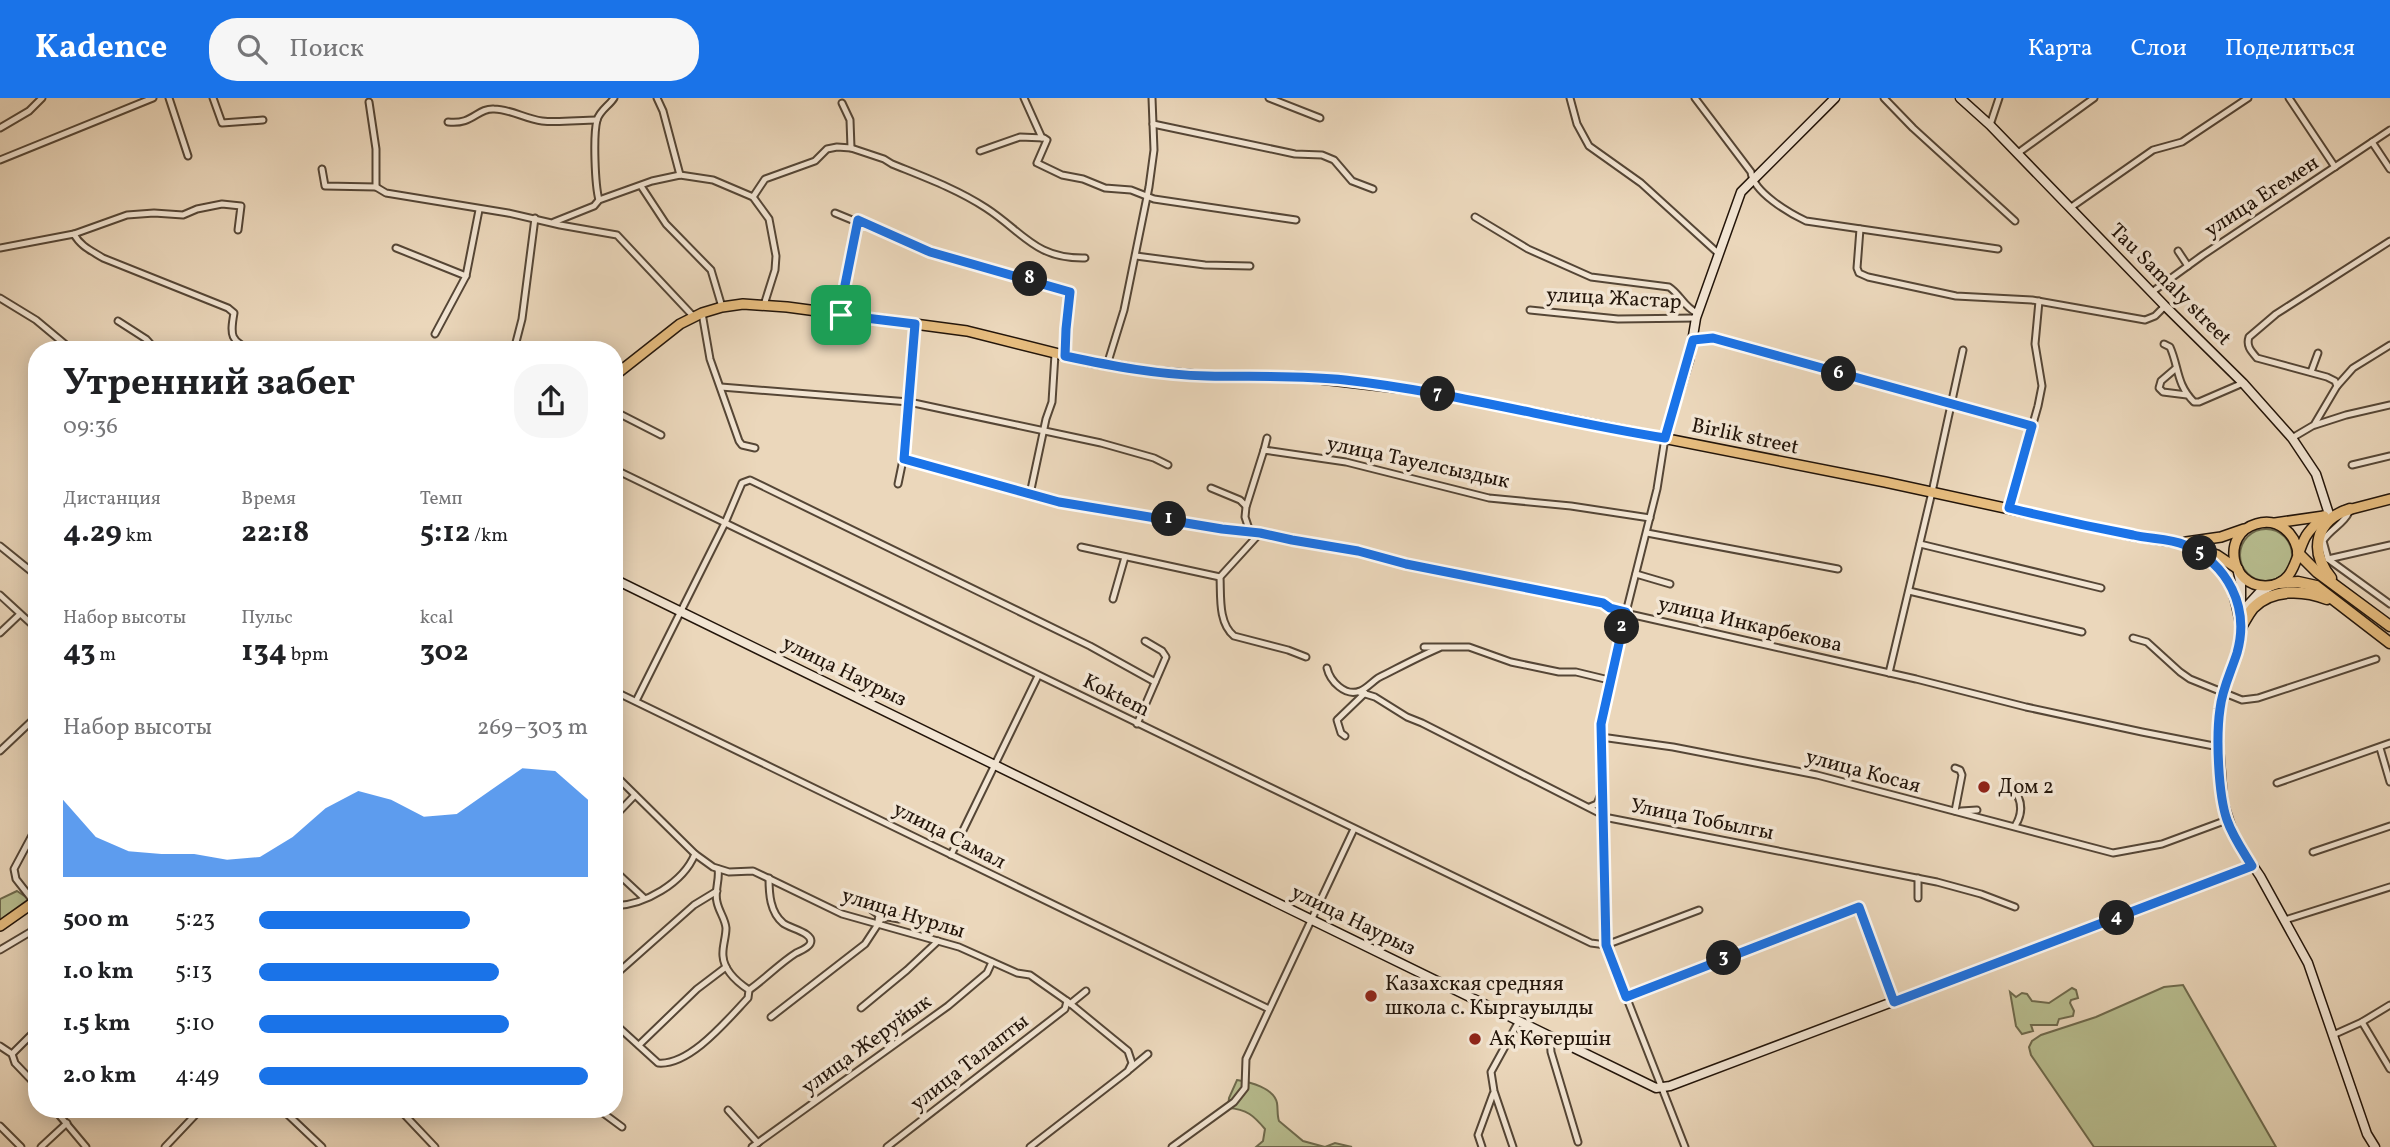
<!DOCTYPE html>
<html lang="ru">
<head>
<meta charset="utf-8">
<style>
	body { margin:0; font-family:Vollkorn,serif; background:#f6f6f6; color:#202124; height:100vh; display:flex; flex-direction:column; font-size:26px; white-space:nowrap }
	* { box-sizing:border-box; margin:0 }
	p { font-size:23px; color:#757577 }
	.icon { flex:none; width:38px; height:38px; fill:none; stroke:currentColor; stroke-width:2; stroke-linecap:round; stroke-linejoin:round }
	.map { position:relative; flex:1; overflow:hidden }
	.side { position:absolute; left:28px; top:243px; width:595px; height:777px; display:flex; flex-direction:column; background:#fff; border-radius:28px; box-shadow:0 4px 18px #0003 }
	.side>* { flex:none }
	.pin { position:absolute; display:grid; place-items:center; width:60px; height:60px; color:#fff; margin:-30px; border-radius:14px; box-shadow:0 4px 10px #0006 }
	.km { position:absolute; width:35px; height:35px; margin:-18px; border-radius:50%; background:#222; color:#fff; font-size:19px; line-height:35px; text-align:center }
	.round { display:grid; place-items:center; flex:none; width:74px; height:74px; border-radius:28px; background:#f6f6f6 }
	.head { display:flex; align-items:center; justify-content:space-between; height:119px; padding:0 35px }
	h1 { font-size:38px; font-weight:700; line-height:52px }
	.metrics { display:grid; grid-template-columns:repeat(3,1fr); gap:10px; height:119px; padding:7px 35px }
	.metrics div { display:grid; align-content:center }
	.metrics b { font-size:30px; font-weight:700 }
	.metrics small { font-size:19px; font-weight:400 }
	.metrics p { font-size:19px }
	.chart { height:196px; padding:14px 35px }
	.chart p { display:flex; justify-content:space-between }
	.chart svg { width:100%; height:126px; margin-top:7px; fill:#1a73e8; opacity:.7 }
	ul { padding:0 35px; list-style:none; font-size:23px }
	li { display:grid; grid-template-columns:112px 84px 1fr; align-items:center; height:52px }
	li i { height:18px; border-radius:9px; background:#1a73e8 }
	header { display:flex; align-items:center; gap:42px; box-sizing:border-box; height:98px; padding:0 35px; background:#1a73e8; color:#fff }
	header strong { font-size:33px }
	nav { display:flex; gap:38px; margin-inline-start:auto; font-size:24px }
	.search { width:490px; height:63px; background:#f6f6f6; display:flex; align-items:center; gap:18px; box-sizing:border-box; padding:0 24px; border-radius:28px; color:#757577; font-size:26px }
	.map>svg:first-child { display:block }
	.green { fill:#b8be90; stroke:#6e6a4d; stroke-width:2 }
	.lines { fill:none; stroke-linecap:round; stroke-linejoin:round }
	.street-casing { stroke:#554636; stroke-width:9 }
	.secondary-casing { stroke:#23150a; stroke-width:11 }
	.primary-casing { stroke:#23150a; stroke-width:12 }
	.highway-casing { stroke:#23150a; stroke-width:13 }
	.street { stroke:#f2e5d3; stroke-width:5 }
	.secondary { stroke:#f2e5d3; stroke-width:8 }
	.primary { stroke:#e6bc7e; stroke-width:9 }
	.highway { stroke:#e6bc7e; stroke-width:10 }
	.route-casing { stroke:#fff; stroke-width:14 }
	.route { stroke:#1a73e8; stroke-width:9 }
	.poi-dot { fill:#8f2418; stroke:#f2e5d3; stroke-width:2.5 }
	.labels { text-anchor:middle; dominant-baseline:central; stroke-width:7; stroke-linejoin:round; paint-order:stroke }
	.street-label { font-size:21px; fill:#23150a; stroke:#f2e5d3 }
	.poi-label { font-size:21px; fill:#23150a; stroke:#f2e5d3; text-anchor:start }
</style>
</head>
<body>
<header>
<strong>Kadence</strong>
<div class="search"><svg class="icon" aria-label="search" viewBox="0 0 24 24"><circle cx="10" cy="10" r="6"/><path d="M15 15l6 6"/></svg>Поиск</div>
<nav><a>Карта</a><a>Слои</a><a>Поделиться</a></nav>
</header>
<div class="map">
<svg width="2390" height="1049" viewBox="0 0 2390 1049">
	<rect width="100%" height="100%" fill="#ebd7bb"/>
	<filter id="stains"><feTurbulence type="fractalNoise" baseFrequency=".00286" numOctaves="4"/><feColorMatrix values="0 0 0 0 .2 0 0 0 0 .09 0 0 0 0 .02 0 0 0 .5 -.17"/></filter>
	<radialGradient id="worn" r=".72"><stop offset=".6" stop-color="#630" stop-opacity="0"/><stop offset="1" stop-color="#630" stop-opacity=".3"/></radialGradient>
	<g class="green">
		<circle cx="2266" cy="457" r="26"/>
		<path d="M17,793L29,801L0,822V801Z"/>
		<path d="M2183,887L2276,1049H2094L2031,957L2029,949L2032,943L2041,937L2096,919L2164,889Z"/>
		<path d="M2072,890L2076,892L2078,900L2071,902L2070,905L2074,913L2073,918L2059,921L2057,927H2031L2033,933L2022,936L2016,928L2010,894L2016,899L2022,895L2027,896L2032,903L2049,905Z"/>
		<path d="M1237,982C1250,984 1274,990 1277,1005C1278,1011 1277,1017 1279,1023L1303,1043L1325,1049L1335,1045L1352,1049H1256L1263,1043L1265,1031C1254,1018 1247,1011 1228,1010L1229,1000Z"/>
	</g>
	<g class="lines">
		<defs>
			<g id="street">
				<path d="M169,0L188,58"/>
				<path d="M213,0L222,25L263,22"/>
				<path d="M657,0L663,13L680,77"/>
				<path d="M1024,0L1042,40"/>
				<path d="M1269,0L1320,20"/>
				<path d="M1570,0L1577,26L1589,48L1641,85L1719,156"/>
				<path d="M1695,0L1751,74C1753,94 1789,115 1806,123L1998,151"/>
				<path d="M1884,0L1913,30L2015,123"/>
				<path d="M2289,0L2335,69"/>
				<path d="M369,4L376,51V89"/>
				<path d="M842,5L850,22L851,50"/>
				<path d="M448,24C473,27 477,10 494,11C510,11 526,21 542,23C558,25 580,22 597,22"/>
				<path d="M1153,26L1295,56L1322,57L1334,62L1352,83L1373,91"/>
				<path d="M1990,27L1999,0"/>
				<path d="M0,30L29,13L42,0"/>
				<path d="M2372,44L2390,71"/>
				<path d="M980,53L1020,39L1044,40L1047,42L1037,65L1062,77L1083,81L1105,90L1131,92L1154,101L1296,122"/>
				<path d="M2018,55L2094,0"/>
				<path d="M0,62L153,0"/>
				<path d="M322,71L325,88L376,89L386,95L508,115L560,127L617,137L693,218"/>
				<path d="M641,88L666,126L711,172L722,209"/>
				<path d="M753,99L765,81L815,63L827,51L837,49L851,50L884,61L892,66C924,79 957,91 986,110C1023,134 1035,161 1085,160"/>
				<path d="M599,102C595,87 593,38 597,22C600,12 609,8 614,0"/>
				<path d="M2070,110L2153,52L2182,44L2248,0"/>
				<path d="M835,115L852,122H858"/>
				<path d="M1475,119L1528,151L1591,179L1669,189C1680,196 1684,209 1697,215"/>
				<path d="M554,124L594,108L599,102L652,83L680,77L713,82L753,99L769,121L776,158L775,172L764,207"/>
				<path d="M1860,131L1857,170L1859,175L1868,179L1956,198L2032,202L2145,222L2155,218L2165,208"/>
				<path d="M74,136L127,117L154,115L183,117L197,111L222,106L241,108L238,132"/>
				<path d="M0,150L74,136C80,148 92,153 103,160L228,210L234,215C230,237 230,244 253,252"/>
				<path d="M396,150L466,178"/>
				<path d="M2178,153L2188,168"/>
				<path d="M1136,158L1205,167L1250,168"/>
				<path d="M2152,194L2203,157L2390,32"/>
				<path d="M0,200L36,222L72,252"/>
				<path d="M1530,212L1618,221L1696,220"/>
				<path d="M702,215L710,261L739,343L742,347L755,350"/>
				<path d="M841,216L845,187L858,122L930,154L1070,194L1065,258"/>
				<path d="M118,223L146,241L156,252"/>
				<path d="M435,236L466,178L479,112"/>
				<path d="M1694,242L1713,241L2032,328"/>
				<path d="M2164,246L2170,249C2179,269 2176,286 2194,304H2199L2243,285"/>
				<path d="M514,252L522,221L535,120"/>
				<path d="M1107,267L1124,212L1149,89L1154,52L1152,0"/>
				<path d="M2175,271L2161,283L2159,290L2163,294L2187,297"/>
				<path d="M2311,274L2318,255"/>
				<path d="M2337,288L2335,283L2327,279L2257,260C2251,253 2246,248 2249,239L2276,216L2390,143"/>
				<path d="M721,289L909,304L1101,345L1154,360L1168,367"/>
				<path d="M614,313L661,337"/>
				<path d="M2315,327L2346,317L2390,307"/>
				<path d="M1665,340L1657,391L1609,582L1601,626L1606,847L1685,1049"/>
				<path d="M2292,340L2314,327L2337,288L2353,270L2390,247"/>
				<path d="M1264,352L1267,340"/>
				<path d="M904,361L1059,404L1260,435L1292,442L1358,453L1406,466L1603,505L1616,513L1916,581L2026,609L2142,634L2219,649"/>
				<path d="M2352,367L2390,358"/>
				<path d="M614,371L1591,845L1606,847L1699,812"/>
				<path d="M898,386L904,357L915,226"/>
				<path d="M1211,390L1240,402L1246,408"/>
				<path d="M1030,396L1046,321L1052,304L1055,256"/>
				<path d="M2009,410L2038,308L2042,288L2035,246L2039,203"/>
				<path d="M2349,414C2344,426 2330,431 2323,443L2328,461L2390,506"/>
				<path d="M1250,434L1245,419L1246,409L1264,352L1346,364L1489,400L1571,408L1650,420"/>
				<path d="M1260,435L1220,479C1221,498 1218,525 1234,538L1288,552L1306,559"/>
				<path d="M1647,435L1838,471"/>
				<path d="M1920,446L2101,490"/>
				<path d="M0,448L37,478"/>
				<path d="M1081,449L1220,479"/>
				<path d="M2328,461L2390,447"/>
				<path d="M1636,476L1670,486"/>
				<path d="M1909,493L2082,534"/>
				<path d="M0,497L37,531"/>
				<path d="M1113,501L1125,459"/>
				<path d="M0,535L20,516"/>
				<path d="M2133,540L2147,544L2180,574L2190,581L2242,602L2258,600L2376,561"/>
				<path d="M1424,549H1469L1511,564L1559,574H1576L1609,582"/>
				<path d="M1327,570C1330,583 1345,599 1360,593C1366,591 1372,584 1378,580C1398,570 1418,559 1439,550"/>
				<path d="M1889,575L1932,394L1963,252"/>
				<path d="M614,593L1269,911"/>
				<path d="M1359,594L1375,599L1407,619L1422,625L1609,720L1937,784L1981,796L2015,809"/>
				<path d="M636,603L725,425L742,385L750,382L1090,548L1155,584"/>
				<path d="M1137,626L1166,559L1162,553L1145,543"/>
				<path d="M1345,638L1341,635L1337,622L1365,595"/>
				<path d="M1601,639L1673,649L1817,677L2113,755L2162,746L2227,722"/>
				<path d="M2380,650L2390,684"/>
				<path d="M0,653L37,618"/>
				<path d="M614,676L695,756L713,769L729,774L753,773L842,816L959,849L1017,875L1030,877L1067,903L1128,953L1132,965L1128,973L1030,1049"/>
				<path d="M2007,683C2020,696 2026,711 2015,728"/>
				<path d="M2277,685L2390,645"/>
				<path d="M1590,709L1597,706L1602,693"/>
				<path d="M1955,713L1962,677L1960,672L1955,670"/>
				<path d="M1961,713L1977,712"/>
				<path d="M614,719L635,697"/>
				<path d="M2313,754L2390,728"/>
				<path d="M951,757L1038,578"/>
				<path d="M614,772L644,800"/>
				<path d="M1918,800V780"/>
				<path d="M34,804L16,781L14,771L37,728"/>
				<path d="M614,808C645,807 683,785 695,756"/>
				<path d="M872,812L879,817L878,823"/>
				<path d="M2285,822L2390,789"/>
				<path d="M0,852L37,830"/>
				<path d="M614,878L694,807L717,793"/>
				<path d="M749,892C765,881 780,865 796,855C800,853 808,850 810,846C816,835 788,830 783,825C770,814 769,796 769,780"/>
				<path d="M1626,899L1859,809L1894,904"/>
				<path d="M1070,906L1086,893"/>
				<path d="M861,910L907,872L938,843"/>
				<path d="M771,919L865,846L882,820L888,819L899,821"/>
				<path d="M2362,924L2390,971"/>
				<path d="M614,925L658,965C690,968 728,921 748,900L749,892C737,884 724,873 723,858C722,849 726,840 726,830C725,820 719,814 717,804C714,793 720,782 718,771"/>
				<path d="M2333,937L2362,924L2390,907"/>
				<path d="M1550,939L1551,954L1578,1044"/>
				<path d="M639,947L697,891L726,869"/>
				<path d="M0,948L12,956L15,965L37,988"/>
				<path d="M12,956L37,931"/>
				<path d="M1130,971L1148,956"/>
				<path d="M55,1012L86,1049"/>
				<path d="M283,1012L322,1049"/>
				<path d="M400,1012L435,1049"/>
				<path d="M599,1012L622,1029"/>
				<path d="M728,1012L758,1045"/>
				<path d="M0,1028L21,1049"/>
				<path d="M41,1049L67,1025"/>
				<path d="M165,1049L200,1012"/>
				<path d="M752,1049L948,908L987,875L992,864"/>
				<path d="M887,1049L1065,911L1067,903"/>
				<path d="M1172,1049L1234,1004L1245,990L1246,961L1354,731"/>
				<path d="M1482,1049L1478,1037L1493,996"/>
				<path d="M1513,1049L1494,993L1491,974L1519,923"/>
			</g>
			<g id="secondary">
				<path d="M1960,0L1990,27L2165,208L2243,285L2292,340L2316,376L2329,416"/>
				<path d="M1665,340L1689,262L1696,220L1741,94L1835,0"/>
				<path d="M2238,474L2241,487V517"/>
				<path d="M614,481L1656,990L1670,988L2252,768"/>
				<path d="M2273,487L2259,495L2247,508L2237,553L2223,594L2219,612V649L2223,704L2235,741L2260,778L2308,865L2367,1036L2375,1049"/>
			</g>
			<g id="primary">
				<path d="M614,278L680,226L702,215L722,209L743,206L787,209L967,233L1091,264L1147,273L1206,278H1295L1425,293L1885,384L2129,437L2181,445L2217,457L2238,471"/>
				<path d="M2344,413L2390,401"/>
				<path d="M2275,425L2324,418"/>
				<path d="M2186,444L2221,439L2244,431"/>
				<path d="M2198,454C2231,474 2235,494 2241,529"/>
				<path d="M2298,455C2295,435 2278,419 2256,426C2221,436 2230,489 2266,488C2296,487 2295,457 2306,438C2311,430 2318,424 2324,418"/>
				<path d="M0,828L37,802"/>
			</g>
			<g id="highway">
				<path d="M2298,455L2317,474L2390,528"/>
				<path d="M2331,480C2309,453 2315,422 2350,411"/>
				<path d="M2280,485L2298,484L2316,488L2390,545"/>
				<path d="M2241,529C2245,523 2248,516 2253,510C2272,490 2304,492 2327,501"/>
			</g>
		</defs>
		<use href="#street" class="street-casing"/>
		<use href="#secondary" class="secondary-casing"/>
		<use href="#primary" class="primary-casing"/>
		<use href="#highway" class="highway-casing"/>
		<use href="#street" class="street"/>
		<use href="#secondary" class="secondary"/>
		<use href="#primary" class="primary"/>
		<use href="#highway" class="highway"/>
	</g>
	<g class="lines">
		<defs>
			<path id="route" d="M858,122L930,154L1070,194L1066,231L1065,258C1112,268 1159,277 1207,278C1254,279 1299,277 1345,282C1453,294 1558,323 1665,340L1693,242L1713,240L2032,328L2009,410C2050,420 2091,429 2133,437C2149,441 2170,440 2185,447C2228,466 2250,509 2237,555C2231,574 2222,591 2220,611C2216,638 2218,696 2227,722C2233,739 2243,753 2252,768L1894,904L1859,809L1626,899L1606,847L1601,626L1626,514L1610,510L1603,505L1406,466L1358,453L1292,442L1260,435L1222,431L1059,404L904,361L915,226L841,217L845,187Z"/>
		</defs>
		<use href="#route" class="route-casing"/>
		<use href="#route" class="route"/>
	</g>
	<g class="poi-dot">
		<circle cx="1984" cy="689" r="7"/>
		<circle cx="1371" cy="898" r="7"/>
		<circle cx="1475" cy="941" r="7"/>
	</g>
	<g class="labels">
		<g class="street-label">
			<text transform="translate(2262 99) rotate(-33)">улица Егемен</text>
			<text transform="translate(2170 187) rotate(45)">Tau Samaly street</text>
			<text transform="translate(1614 201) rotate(3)">улица Жастар</text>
			<text transform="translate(1745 339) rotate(12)">Birlik street</text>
			<text transform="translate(1418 365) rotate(12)">улица Тауелсыздык</text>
			<text transform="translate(1750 527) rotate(13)">улица Инкарбекова</text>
			<text transform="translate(844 574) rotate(26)">улица Наурыз</text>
			<text transform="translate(1116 598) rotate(26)">Koktem</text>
			<text transform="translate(1863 674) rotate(15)">улица Косая</text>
			<text transform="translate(1702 722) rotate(11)">Улица Тобылгы</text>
			<text transform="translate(949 738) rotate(27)">улица Самал</text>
			<text transform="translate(903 816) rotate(17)">улица Нурлы</text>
			<text transform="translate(1353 823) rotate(26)">улица Наурыз</text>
			<text transform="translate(867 947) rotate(-36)">улица Жеруйык</text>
			<text transform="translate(970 965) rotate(-38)">улица Талапты</text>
		</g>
		<g class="poi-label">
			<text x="1998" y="689">Дом 2</text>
			<text x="1385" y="886">Казахская средняя<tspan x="1385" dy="24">школа с. Кыргауылды</tspan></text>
			<text x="1489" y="941">Ақ Көгершін</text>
		</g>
	</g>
	<rect width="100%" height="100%" filter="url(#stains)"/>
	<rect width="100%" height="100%" fill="url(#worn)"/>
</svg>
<div class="pin" style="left:841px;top:217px;background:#1e9e55"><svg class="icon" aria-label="arrive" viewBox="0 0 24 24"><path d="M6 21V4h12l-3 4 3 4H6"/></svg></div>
<b class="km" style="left:1169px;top:421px">1</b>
<b class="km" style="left:1622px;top:529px">2</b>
<b class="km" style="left:1724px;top:860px">3</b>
<b class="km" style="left:2117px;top:820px">4</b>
<b class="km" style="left:2200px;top:455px">5</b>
<b class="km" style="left:1839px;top:276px">6</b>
<b class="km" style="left:1438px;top:296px">7</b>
<b class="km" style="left:1030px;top:181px">8</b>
<section class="side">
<div class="head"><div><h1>Утренний забег</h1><p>09:36</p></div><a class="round"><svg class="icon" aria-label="share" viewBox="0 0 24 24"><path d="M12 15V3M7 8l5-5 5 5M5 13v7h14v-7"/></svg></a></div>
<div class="metrics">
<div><p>Дистанция</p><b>4.29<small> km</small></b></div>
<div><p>Время</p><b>22:18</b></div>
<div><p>Темп</p><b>5:12<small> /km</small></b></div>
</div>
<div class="metrics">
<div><p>Набор высоты</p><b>43<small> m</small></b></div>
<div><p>Пульс</p><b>134<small> bpm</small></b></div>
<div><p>kcal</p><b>302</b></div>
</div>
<div class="chart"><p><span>Набор высоты</span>269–303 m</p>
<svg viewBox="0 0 160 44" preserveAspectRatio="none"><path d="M0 44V17L10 30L20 35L30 36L40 36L50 38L60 37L70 30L80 20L90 14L100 17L110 23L120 22L130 14L140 6L150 7L160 17V44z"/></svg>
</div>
<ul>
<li><b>500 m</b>5:23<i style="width:64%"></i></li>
<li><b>1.0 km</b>5:13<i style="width:73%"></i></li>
<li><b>1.5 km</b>5:10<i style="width:76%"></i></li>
<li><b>2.0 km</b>4:49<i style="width:100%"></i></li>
</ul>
</section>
</div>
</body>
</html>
